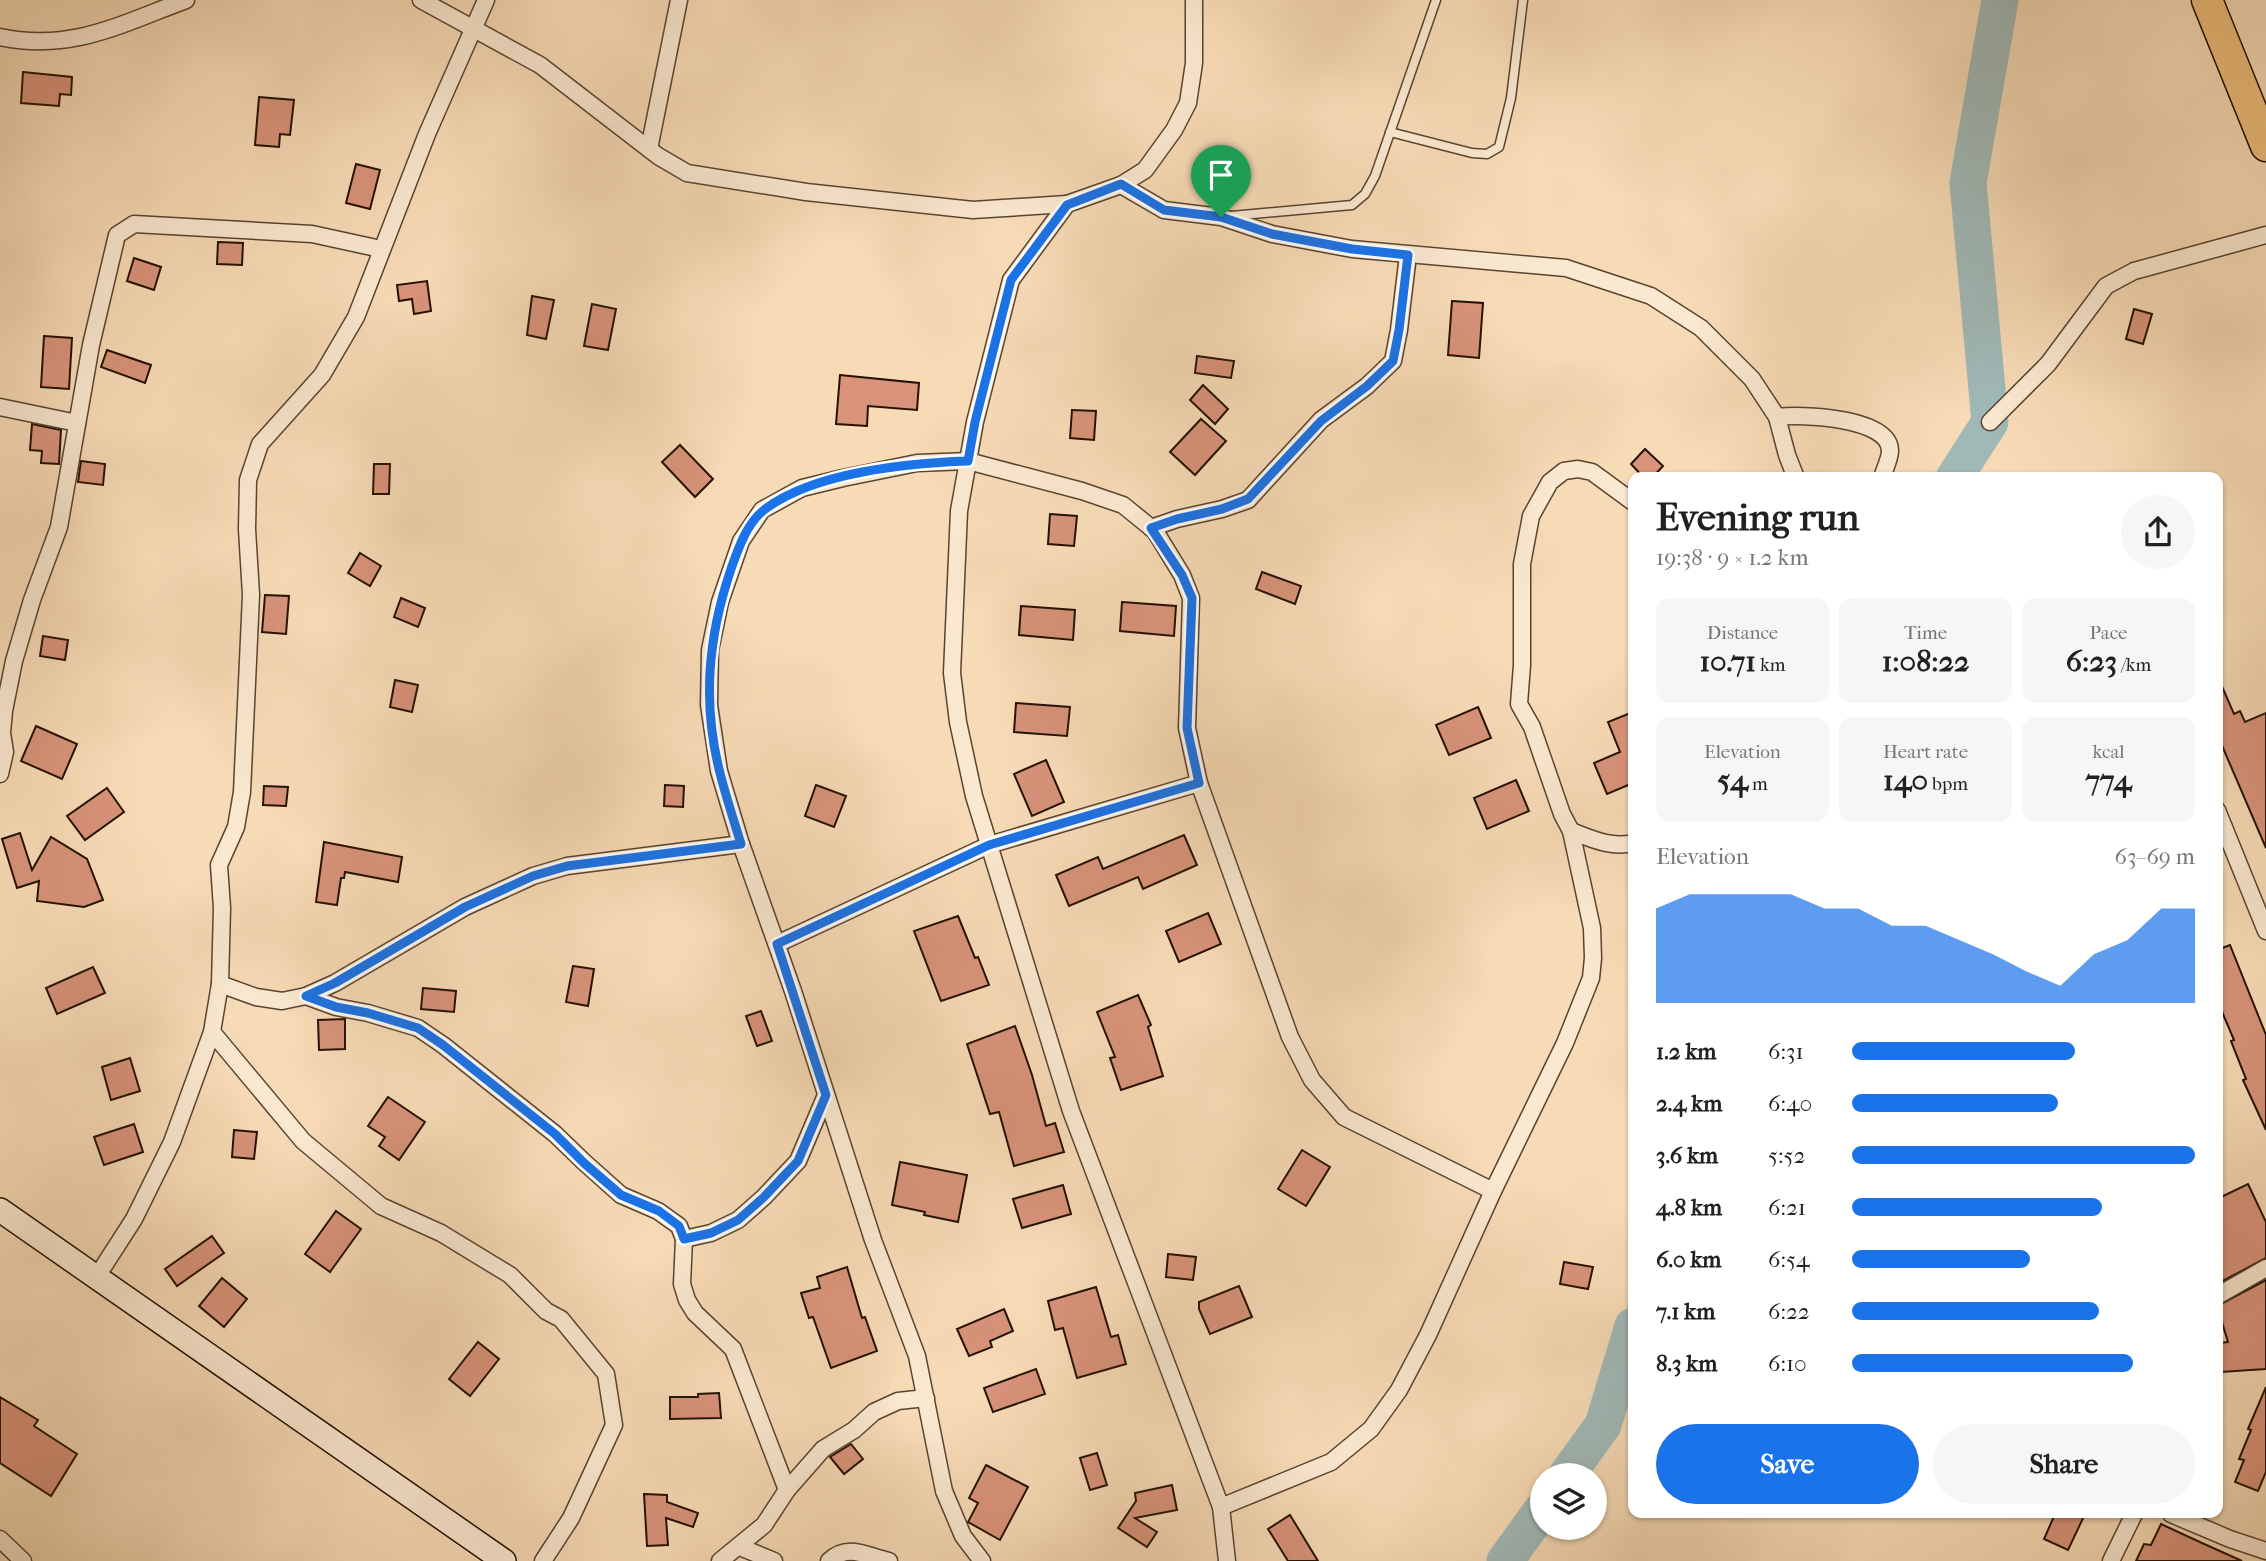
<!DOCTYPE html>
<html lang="en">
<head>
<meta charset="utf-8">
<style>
	body { margin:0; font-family:"IM FELL French Canon",serif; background:#f6f6f6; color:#202124; height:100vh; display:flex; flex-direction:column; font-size:26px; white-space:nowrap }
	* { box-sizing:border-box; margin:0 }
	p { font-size:23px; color:#757577 }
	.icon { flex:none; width:38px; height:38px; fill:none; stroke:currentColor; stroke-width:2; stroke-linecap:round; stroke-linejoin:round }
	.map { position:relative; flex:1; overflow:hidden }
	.drawer { position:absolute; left:1628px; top:472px; width:595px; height:1046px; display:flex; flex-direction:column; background:#fff; border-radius:14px; box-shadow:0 2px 5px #0004 }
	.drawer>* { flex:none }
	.buttons { position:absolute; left:1530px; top:1463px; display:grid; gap:14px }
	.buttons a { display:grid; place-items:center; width:77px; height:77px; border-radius:50%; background:#fff; box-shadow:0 2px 5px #0004; font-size:35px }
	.pin { position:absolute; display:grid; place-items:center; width:60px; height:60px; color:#fff; margin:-72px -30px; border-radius:50% 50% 50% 0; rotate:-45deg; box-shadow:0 0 7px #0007 }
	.pin .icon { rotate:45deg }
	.round { display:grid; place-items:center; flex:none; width:74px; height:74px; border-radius:37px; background:#f6f6f6 }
	.overview { display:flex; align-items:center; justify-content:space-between; height:119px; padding:0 28px }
	h1 { font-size:38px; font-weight:700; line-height:52px }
	.stats { display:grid; grid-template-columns:repeat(3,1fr); gap:10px; height:119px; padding:7px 28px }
	.stats div { display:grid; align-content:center; border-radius:14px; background:#f6f6f6; text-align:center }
	.stats b { font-size:30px; font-weight:700 }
	.stats small { font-size:19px; font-weight:400 }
	.stats p { font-size:19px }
	.chart { height:196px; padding:14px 28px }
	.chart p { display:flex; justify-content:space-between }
	.chart svg { width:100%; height:126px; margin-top:7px; fill:#1a73e8; opacity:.7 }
	.button { display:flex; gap:14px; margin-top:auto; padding:14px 28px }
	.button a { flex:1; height:80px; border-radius:42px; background:#1a73e8; color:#fff; font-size:28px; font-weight:700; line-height:80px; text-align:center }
	.button a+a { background:#f6f6f6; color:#202124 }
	ul { padding:0 28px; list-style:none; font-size:23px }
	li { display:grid; grid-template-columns:112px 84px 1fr; align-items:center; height:52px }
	li i { height:18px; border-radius:9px; background:#1a73e8 }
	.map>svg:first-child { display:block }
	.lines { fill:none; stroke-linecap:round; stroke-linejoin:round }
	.river { stroke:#a0b9b7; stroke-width:37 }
	.building { fill:#d8937a; stroke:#241104; stroke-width:2 }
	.lane-casing { stroke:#594430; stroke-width:11 }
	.street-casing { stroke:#594430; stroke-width:19 }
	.secondary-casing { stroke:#241104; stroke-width:26 }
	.highway-casing { stroke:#241104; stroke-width:33 }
	.lane { stroke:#fae8d0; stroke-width:8 }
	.street { stroke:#fae8d0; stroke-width:16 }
	.secondary { stroke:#fae8d0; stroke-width:23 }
	.highway { stroke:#ecbe7b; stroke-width:30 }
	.route-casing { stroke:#fff; stroke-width:14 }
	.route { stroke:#1a73e8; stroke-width:9 }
</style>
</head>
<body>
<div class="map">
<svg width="2266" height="1561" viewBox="0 0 2266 1561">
	<rect width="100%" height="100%" fill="#f7dbb6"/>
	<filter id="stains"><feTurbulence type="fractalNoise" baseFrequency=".00286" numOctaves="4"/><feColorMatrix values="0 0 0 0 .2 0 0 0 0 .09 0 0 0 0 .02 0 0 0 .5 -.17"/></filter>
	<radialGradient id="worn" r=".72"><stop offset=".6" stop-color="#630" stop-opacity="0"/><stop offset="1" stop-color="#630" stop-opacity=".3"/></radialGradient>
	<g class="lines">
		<g class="river">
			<path d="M1954,478L1990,422L1968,183L2000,0"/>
			<path d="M1567,1475L1603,1425L1633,1326"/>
			<path d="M1505,1561L1542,1510"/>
		</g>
	</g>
	<g class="building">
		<path d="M23,72L72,77L71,95L60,94L59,106L21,103Z"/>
		<path d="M259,97L294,100L290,135L280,134L279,147L255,145Z"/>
		<path d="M356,164L380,170L370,209L346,203Z"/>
		<path d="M218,242L243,243L242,265L217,264Z"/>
		<path d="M134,258L161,267L154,290L127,281Z"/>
		<path d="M427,281L431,311L414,314L412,299L399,301L397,285Z"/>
		<path d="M532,296L554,300L546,339L527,335Z"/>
		<path d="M1452,301L1483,303L1479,358L1448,355Z"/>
		<path d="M592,304L616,309L608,350L584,346Z"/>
		<path d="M2134,309L2152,314L2143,344L2126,339Z"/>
		<path d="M44,336L72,338L69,389L41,387Z"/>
		<path d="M107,350L151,365L145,383L101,367Z"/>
		<path d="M1197,356L1234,361L1231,378L1195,373Z"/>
		<path d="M840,375L919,383L917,410L868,406L867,426L836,424Z"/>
		<path d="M1203,385L1228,409L1215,424L1190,400Z"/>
		<path d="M1072,410L1096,411L1094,440L1070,438Z"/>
		<path d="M1201,419L1226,441L1195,475L1170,452Z"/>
		<path d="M32,424L61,430L59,464L41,463L42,451L30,450Z"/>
		<path d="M680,445L713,479L695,497L662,462Z"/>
		<path d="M1645,449L1663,466L1652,478H1644L1631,464Z"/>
		<path d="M81,461L105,464L103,485L78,482Z"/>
		<path d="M374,464H390L389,494H373Z"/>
		<path d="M1050,514L1077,516L1074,546L1048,544Z"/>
		<path d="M360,553L381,566L370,586L348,573Z"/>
		<path d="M1262,572L1301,586L1295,604L1256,589Z"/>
		<path d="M265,595L289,596L286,634L262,632Z"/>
		<path d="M401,598L425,608L418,627L394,617Z"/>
		<path d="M1122,602L1176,606L1174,636L1120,631Z"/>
		<path d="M1021,606L1075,610L1073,640L1019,635Z"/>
		<path d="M43,636L68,640L65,660L40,656Z"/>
		<path d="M2217,675L2234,714L2240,711L2245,722L2266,713V848L2217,734Z"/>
		<path d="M395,680L418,685L412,712L390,707Z"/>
		<path d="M1016,703L1070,707L1067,736L1014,732Z"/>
		<path d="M1478,707L1491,738L1449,755L1436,725Z"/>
		<path d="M1633,712V783L1607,794L1594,763L1620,752L1608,722Z"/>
		<path d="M36,726L77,744L62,779L21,761Z"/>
		<path d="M1046,760L1064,802L1032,816L1014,774Z"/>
		<path d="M1516,780L1529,811L1487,829L1474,798Z"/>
		<path d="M665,785L684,786L683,807L664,806Z"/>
		<path d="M816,785L846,796L834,827L805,816Z"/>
		<path d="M264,786L288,787L286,806L263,805Z"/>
		<path d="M107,788L124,812L85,840L67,816Z"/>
		<path d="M20,833L32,870L51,837L87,859L103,900L84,907L37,901L39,881L17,888L2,839Z"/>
		<path d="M1184,835L1197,865L1143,889L1138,877L1069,906L1056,875L1098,857L1103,869Z"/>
		<path d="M324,842L402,857L398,882L345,872L344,878H341L337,905L316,902Z"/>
		<path d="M1208,913L1221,944L1179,962L1166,931Z"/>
		<path d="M958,916L975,958L978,957L989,985L941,1001L914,931Z"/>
		<path d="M2230,945L2266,1035V1130L2243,1080L2246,1079L2231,1041L2234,1040L2217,1000V950Z"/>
		<path d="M573,966L594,969L588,1006L566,1002Z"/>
		<path d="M93,967L105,993L57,1014L46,988Z"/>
		<path d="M423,988L456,991L454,1012L421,1009Z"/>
		<path d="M1138,995L1151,1025L1148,1027L1163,1076L1121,1090L1110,1058L1115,1057L1097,1012Z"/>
		<path d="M761,1011L772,1041L757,1046L746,1016Z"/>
		<path d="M345,1019V1049L319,1050L318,1020Z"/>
		<path d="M1015,1026L1032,1075L1046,1126L1055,1123L1064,1152L1014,1166L999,1112L990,1114L967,1044Z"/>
		<path d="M130,1058L140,1091L111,1100L102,1067Z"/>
		<path d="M388,1097L425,1122L399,1160L379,1146L385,1137L368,1126Z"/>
		<path d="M134,1124L143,1152L104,1165L94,1137Z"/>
		<path d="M234,1130L257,1132L254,1159L232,1157Z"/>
		<path d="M1302,1150L1330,1167L1306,1206L1278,1189Z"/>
		<path d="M900,1162L967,1175L958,1222L924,1215L925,1212L892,1205Z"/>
		<path d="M2248,1184L2266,1222V1258L2219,1283L2217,1277V1199Z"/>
		<path d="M1063,1185L1071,1214L1022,1228L1013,1199Z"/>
		<path d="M336,1211L361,1229L330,1272L305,1254Z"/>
		<path d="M212,1236L224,1253L177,1286L165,1269Z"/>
		<path d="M1168,1254L1196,1257L1193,1280L1166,1277Z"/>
		<path d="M1564,1262L1593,1267L1588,1289L1560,1284Z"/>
		<path d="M847,1267L862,1318L865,1317L877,1351L831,1368L813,1317L809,1318L801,1293L820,1288L817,1277Z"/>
		<path d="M222,1278L247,1299L224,1327L199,1306Z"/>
		<path d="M2266,1280V1369L2221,1372L2220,1343L2228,1342L2217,1306Z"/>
		<path d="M1239,1286L1252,1317L1210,1334L1199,1309V1302Z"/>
		<path d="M1096,1287L1111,1337L1118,1335L1126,1364L1077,1378L1063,1328L1055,1330L1048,1301Z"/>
		<path d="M1004,1309L1013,1331L990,1341L992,1347L969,1356L957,1329Z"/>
		<path d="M478,1342L499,1359L470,1396L449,1379Z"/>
		<path d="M1036,1369L1045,1394L993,1412L984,1388Z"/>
		<path d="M2266,1387V1472L2258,1491L2235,1482L2244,1460L2239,1459L2251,1430L2248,1429Z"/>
		<path d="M719,1393L721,1418L670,1419V1397H698V1394Z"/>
		<path d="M0,1397L38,1420L34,1426L77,1454L51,1496L0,1463Z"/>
		<path d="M851,1444L863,1459L844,1474L830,1457Z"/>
		<path d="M1097,1453L1107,1485L1090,1490L1080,1458Z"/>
		<path d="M986,1465L1028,1487L1000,1540L968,1522L978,1503L969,1498Z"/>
		<path d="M1172,1485L1177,1510L1135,1518L1157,1532L1147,1547L1118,1528L1136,1501L1135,1493Z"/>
		<path d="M644,1494L667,1495V1502L698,1513L693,1527L666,1518L668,1545L647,1546Z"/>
		<path d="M2055,1514H2085L2068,1550L2044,1539Z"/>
		<path d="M1290,1515L1318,1561H1288L1268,1529Z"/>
		<path d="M2161,1524L2202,1543L2242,1561H2136L2144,1544L2151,1545Z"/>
	</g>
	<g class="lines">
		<defs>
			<g id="lane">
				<path d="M1390,132L1472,153L1487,154L1499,147L1511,98L1523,0"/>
				<path d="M1231,216L1352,205L1365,194L1375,176L1436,0"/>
			</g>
			<g id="street">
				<path d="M421,0L540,65L658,156L687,173L806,192L973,210L1067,204"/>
				<path d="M1194,0V63L1188,103L1174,130L1145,170L1121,185L1067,204L1011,280L975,422L959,511L952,673L958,722L974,796L1071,1111L1221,1507L1227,1561"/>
				<path d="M0,37C72,52 121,24 186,0"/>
				<path d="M649,149L679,0"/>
				<path d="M1121,185L1164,210L1221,217L1272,234L1352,249L1566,268L1651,296L1701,328L1752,379L1777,417L1787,455L1796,478"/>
				<path d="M0,407L77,423"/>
				<path d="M1777,417C1800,414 1890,417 1890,451C1890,459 1884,470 1882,478"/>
				<path d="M1990,422L2048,364L2106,286L2134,271L2266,235"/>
				<path d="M1151,528L1177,519L1222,509L1248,500L1321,420L1367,386L1393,361L1399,330L1408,255"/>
				<path d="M0,774L5,752L2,733L4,711L14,661L32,600L59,527L91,345L117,235L134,224L312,234L381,249"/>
				<path d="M2217,810L2266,931"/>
				<path d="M1571,831C1592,839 1610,848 1633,843"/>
				<path d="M777,944L989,845L1199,783"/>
				<path d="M220,984L256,997L282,1001L306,996L335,983L465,907L533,876L567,866L741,844"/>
				<path d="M306,996L336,1007L368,1013L418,1028L443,1045L555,1134L584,1162L621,1195L658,1211L679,1226L684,1239L682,1284L687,1300L695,1313L733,1349L787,1490"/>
				<path d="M212,1032L303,1141L381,1206L441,1233L510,1275L546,1311L561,1319L606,1374L614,1425L571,1518L543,1561"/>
				<path d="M684,1239L711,1233L738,1220L764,1197L798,1161L826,1095"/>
				<path d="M96,1278L134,1219L172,1142L212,1032L220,984L222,908L219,865L236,827L242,792L251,595L247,529L248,480L260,444L322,375L356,317L427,134L486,0"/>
				<path d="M2217,1296L2266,1268"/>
				<path d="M1221,1507L1331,1462L1371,1429L1399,1390L1428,1335L1493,1191L1565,1043L1591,978L1593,958L1592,928L1571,831L1562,814L1532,727L1519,704L1522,665V564L1531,516L1550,482L1564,471L1578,469L1592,472L1633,502"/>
				<path d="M2171,1514L2230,1539L2266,1551"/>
				<path d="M0,1539L23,1561"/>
				<path d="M740,1547L774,1561"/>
				<path d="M720,1561L764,1525L787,1490L823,1449L854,1430L874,1412L898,1401L926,1398"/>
				<path d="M829,1561C848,1543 866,1556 889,1561"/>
				<path d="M982,1561L963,1536L944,1491L917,1356L873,1240L793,991L741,844L719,771L709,705L710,650L720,602L741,541L762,510L802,488L843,478L917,463L968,461L1082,491L1123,505L1155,531L1182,575L1191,598L1187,728L1199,783L1290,1037L1312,1080L1344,1117L1493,1191"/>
				<path d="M2111,1561L2134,1514"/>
			</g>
			<path id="secondary" d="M0,1210L504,1561"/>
			<path id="highway" d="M2207,0L2266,146"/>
		</defs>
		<use href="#lane" class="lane-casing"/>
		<use href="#street" class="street-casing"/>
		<use href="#secondary" class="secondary-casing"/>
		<use href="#highway" class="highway-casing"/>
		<use href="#lane" class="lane"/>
		<use href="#street" class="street"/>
		<use href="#secondary" class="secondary"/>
		<use href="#highway" class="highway"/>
	</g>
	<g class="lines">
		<defs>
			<path id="route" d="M1121,184L1164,210L1221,217L1272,234L1352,249L1408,255L1399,330L1393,361L1367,386L1321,421L1248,499L1222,509L1177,519L1151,528L1182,575L1192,598L1187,728L1199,783L989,845L777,944L826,1095L798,1161L764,1197L738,1220L711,1233L684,1239L679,1226L659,1211L621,1195L584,1163L555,1134L443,1045L418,1028L368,1013L336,1007L306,996L335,983L465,907L533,876L567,866L741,844C734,821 726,797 720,773C702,703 708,637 731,569C738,549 747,523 764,510C813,472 909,463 968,461L975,422L1011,280L1067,205Z"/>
		</defs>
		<use href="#route" class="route-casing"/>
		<use href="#route" class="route"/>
	</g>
	<rect width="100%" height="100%" filter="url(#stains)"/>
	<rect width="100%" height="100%" fill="url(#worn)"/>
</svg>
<div class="buttons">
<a><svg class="icon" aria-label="layers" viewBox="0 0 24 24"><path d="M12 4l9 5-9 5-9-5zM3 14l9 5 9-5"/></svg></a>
</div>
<div class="pin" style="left:1221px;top:217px;background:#1e9e55"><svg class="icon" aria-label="arrive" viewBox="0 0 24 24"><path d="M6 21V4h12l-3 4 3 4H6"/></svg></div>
<section class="drawer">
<div class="overview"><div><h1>Evening run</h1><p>19:38 · 9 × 1.2 km</p></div><a class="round"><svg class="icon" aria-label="share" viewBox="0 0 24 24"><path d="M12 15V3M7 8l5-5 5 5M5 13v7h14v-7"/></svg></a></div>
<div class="stats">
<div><p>Distance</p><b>10.71<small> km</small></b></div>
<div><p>Time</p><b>1:08:22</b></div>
<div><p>Pace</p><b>6:23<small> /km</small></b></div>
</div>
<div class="stats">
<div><p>Elevation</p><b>54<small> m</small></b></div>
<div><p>Heart rate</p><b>140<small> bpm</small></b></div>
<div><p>kcal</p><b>774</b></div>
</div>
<div class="chart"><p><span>Elevation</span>63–69 m</p>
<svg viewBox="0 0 160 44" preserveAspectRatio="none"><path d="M0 44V11L10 6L20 6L30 6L40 6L50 11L60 11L70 17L80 17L90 22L100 27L110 33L120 38L130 27L140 22L150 11L160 11V44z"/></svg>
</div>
<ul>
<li><b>1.2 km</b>6:31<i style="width:65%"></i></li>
<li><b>2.4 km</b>6:40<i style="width:60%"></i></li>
<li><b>3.6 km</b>5:52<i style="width:100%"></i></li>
<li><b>4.8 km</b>6:21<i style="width:73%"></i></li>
<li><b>6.0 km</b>6:54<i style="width:52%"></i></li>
<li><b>7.1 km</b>6:22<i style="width:72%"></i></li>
<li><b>8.3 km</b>6:10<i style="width:82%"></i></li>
</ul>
<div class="button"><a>Save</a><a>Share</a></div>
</section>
</div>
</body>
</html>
